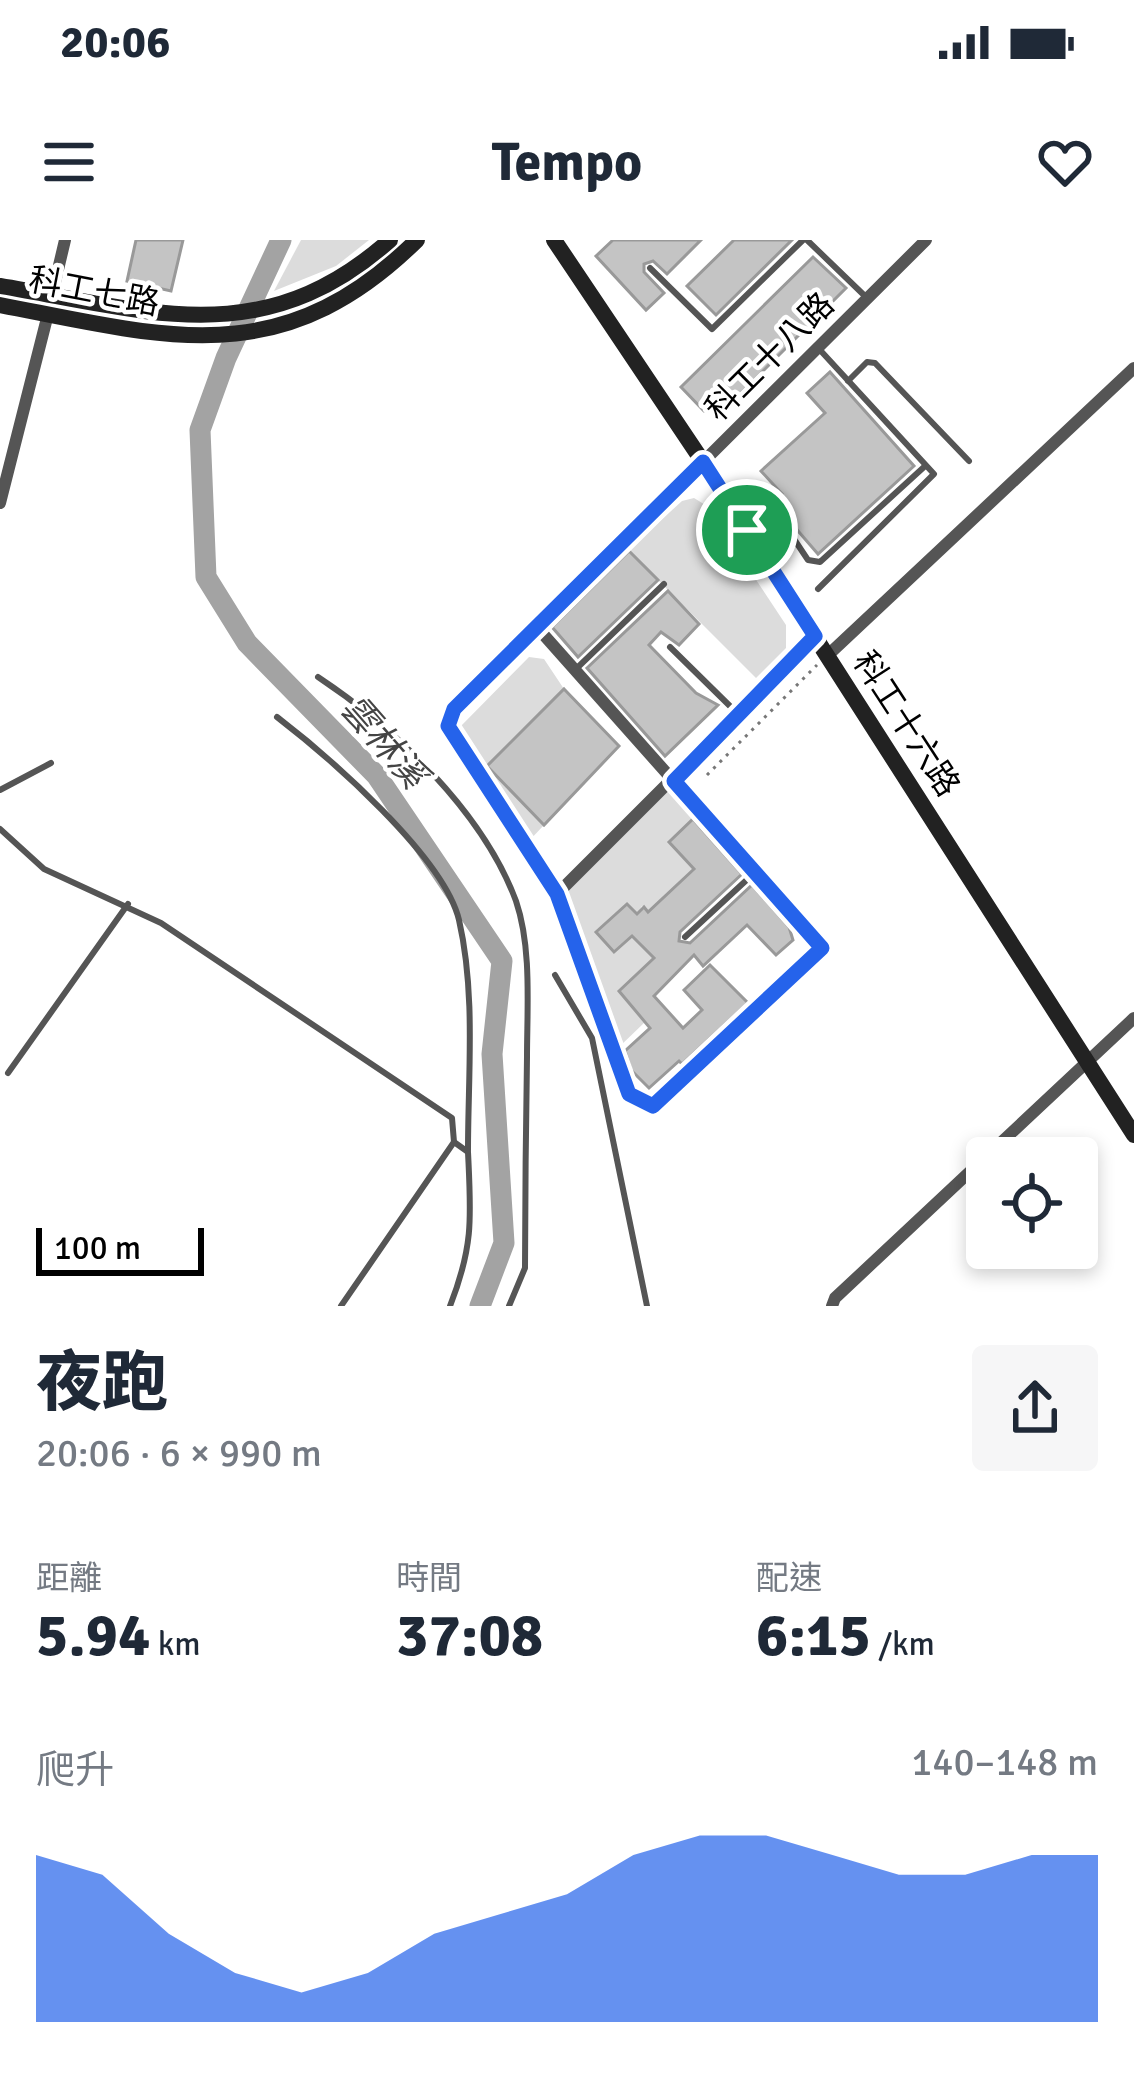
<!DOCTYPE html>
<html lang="zh-TW">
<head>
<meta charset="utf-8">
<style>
	body { margin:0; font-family:Signika,"Noto Sans TC",sans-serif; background:#f6f6f7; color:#1f2937; height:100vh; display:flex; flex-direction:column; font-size:45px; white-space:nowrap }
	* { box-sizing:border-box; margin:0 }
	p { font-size:39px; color:#747a83 }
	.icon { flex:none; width:66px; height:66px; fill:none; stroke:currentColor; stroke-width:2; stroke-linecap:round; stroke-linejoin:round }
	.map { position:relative; height:1066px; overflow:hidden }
	.sheet { display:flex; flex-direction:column; background:#fff; flex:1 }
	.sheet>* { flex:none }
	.buttons { position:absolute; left:966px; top:897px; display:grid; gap:24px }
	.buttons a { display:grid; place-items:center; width:132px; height:132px; border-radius:12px; background:#fff; box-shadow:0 6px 18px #0003; font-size:60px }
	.scale { position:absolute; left:36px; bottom:30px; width:168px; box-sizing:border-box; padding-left:12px; border:6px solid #000; border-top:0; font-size:33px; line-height:42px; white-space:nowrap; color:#000; -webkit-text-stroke:9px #fff; paint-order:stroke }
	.pin { position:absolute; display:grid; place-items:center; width:102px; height:102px; color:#fff; margin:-51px; border:6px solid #fff; border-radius:50%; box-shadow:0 3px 12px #0007 }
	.round { display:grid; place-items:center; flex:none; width:126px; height:126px; border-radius:12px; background:#f6f6f7 }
	.head { display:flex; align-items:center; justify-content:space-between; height:204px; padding:0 36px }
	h1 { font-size:66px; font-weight:800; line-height:90px }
	.stats { display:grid; grid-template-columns:repeat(3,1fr); gap:18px; height:204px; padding:12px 36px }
	.stats div { display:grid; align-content:center }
	.stats b { font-size:60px; font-weight:800 }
	.stats small { font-size:33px; font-weight:400 }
	.stats p { font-size:33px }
	.chart { height:336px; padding:24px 36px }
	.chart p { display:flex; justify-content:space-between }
	.chart svg { width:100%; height:216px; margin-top:12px; fill:#2563eb; opacity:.7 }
	.status { display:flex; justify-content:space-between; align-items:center; height:84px; padding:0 60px; background:#fff; direction:ltr }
	.status svg { height:33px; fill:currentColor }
	header { display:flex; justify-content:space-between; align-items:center; height:156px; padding:0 36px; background:#fff; font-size:54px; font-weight:800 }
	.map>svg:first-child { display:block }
	.green { fill:#dcdcdc }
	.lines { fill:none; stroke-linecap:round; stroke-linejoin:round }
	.river { stroke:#a3a3a3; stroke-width:21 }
	.building { fill:#c4c4c4; stroke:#999; stroke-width:3 }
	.path { stroke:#777; stroke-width:3; stroke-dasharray:3 6; stroke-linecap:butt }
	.lane { stroke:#555; stroke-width:6 }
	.street { stroke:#555; stroke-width:12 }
	.secondary { stroke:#222; stroke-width:16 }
	.route-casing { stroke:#fff; stroke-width:24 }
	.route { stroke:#2563eb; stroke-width:15 }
	.labels { text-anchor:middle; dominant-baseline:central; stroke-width:9; stroke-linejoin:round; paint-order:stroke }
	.street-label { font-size:33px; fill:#000; stroke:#fff }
	.water-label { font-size:36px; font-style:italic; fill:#444; stroke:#fff }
</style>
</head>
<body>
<div class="status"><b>20:06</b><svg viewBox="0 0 49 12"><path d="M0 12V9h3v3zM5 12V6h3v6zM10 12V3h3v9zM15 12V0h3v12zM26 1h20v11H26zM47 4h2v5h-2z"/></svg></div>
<header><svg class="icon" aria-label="menu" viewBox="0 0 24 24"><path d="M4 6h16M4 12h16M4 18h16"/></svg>Tempo<svg class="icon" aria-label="heart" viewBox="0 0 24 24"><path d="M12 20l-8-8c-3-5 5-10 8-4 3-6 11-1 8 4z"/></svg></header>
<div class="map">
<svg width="1134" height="1066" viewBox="0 0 1134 1066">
	<rect width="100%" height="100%" fill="#fff"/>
	<g class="green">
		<path d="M301,0H369L336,26L274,51Z"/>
		<path d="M694,258L707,266L786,385V408L756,438L628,310L682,261Z"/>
		<path d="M529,417L544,419L564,449L487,526L544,585L528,602L465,508L460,487Z"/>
		<path d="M668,547L696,577L669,602L694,629L648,672L642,666L637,674L627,664L597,691L614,711L632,696L654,718L645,782L618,808L557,654Z"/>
	</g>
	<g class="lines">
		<path class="river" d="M281,0L226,118L200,190L206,337L247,403L377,536L502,721L492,814L504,1003L480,1066"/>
	</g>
	<g class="building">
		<path d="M136,0H183L171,51L127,41Z"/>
		<path d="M613,0H701L667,34L653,21L644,24V32L664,53L646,70L596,16Z"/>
		<path d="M734,0H792L716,75L687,46Z"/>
		<path d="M813,17L846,48L722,172L704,171L681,147Z"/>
		<path d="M830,132L914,226L818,314L773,262L782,254L761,231L825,173L807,153Z"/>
		<path d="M629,311L658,340L578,417L552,387Z"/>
		<path d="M668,351L699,384L679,405L661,392L649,405L696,453L718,465L665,516L587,428Z"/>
		<path d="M564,449L619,506L544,585L487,526Z"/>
		<path d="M693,579L742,634L680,692L679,701L690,703L752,645L789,687L793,700L776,715L747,685L703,726L694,715L654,756L683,788L702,770L684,750L710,725L748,763L682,824L679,821L649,848L631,830L625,811L650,788L619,751L654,718L632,696L614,712L596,692L627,664L637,674L644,667L648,672L694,629L669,602Z"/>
	</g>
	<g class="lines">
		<path class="path" d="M707,535L817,425"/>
		<g class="lane">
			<path d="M807,0L867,58"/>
			<path d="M650,28L712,89L803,0"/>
			<path d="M848,141L867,122L875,123L969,221"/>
			<path d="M750,288L774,269L808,320L820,322L924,227"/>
			<path d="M818,349L934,234L820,110"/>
			<path d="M670,407L736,472"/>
			<path d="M577,428L664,344"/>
			<path d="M318,437C395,488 483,572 516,661C532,708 527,768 527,817C526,887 525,958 525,1028L509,1066"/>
			<path d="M277,477C329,517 444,617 459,680C476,754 468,835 468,910"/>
			<path d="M0,550L51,523"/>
			<path d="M0,589L44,629L161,683L452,878L454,902L468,912C471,976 474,1005 450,1066"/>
			<path d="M685,697L752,635"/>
			<path d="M555,735L592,798L647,1066"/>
			<path d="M8,833L128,664"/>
			<path d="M341,1066L454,902"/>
		</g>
		<g class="street">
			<path d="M52,55L65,0"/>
			<path d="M0,263L48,74"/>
			<path d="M535,385L822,708L653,866L629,854L557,654L448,486L455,469L926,0"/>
			<path d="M827,416L1134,128"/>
			<path d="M557,654L815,396"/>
			<path d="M832,1066L835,1058L1134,778"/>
		</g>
		<g class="secondary">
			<path d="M554,0L703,222L1134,895"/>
			<path d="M0,46C149,71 263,113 390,0"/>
			<path d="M0,65C166,97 281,134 417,0"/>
		</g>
	</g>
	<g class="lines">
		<defs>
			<path id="route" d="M703,222L815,396L674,541L822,708L653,866L629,854L557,654L448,486L454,469Z"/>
		</defs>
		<use href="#route" class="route-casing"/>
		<use href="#route" class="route"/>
	</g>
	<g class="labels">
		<g class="street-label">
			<text transform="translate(94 52) rotate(11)">科工七路</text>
			<text transform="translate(770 117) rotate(-45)">科工十八路</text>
			<text transform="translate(906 484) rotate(57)">科工十六路</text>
		</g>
		<g class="water-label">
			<text transform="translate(383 502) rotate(49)">雲林溪</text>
		</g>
	</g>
</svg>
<div class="buttons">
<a><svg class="icon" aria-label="locate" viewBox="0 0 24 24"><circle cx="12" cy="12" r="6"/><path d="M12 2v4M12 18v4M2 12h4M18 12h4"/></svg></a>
</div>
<div class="scale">100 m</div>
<div class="pin" style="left:747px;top:290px;background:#1e9e55"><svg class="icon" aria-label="arrive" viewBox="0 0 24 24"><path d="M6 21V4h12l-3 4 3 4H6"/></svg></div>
</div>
<section class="sheet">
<div class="head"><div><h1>夜跑</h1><p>20:06 · 6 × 990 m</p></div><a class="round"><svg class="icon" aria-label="share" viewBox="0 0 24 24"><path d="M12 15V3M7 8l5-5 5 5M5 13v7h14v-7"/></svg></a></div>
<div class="stats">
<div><p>距離</p><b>5.94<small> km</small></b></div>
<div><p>時間</p><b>37:08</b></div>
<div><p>配速</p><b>6:15<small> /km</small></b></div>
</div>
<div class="chart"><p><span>爬升</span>140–148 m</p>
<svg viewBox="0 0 160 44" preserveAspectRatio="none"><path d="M0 44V10L10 14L20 26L30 34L40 38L50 34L60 26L70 22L80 18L90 10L100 6L110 6L120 10L130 14L140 14L150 10L160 10V44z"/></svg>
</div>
</section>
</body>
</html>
